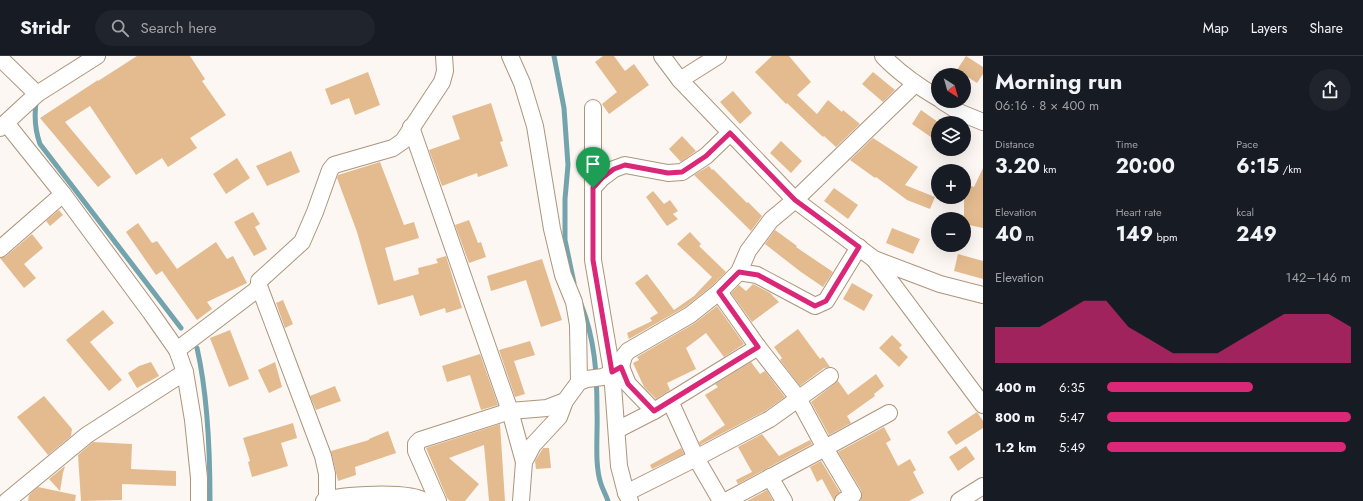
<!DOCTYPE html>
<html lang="en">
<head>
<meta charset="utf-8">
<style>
	body { margin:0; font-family:Jost,sans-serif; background:#20242c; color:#f1f3f6; height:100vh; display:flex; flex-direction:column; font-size:15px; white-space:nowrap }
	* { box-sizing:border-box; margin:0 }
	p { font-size:13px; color:#9ea1a6 }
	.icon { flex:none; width:22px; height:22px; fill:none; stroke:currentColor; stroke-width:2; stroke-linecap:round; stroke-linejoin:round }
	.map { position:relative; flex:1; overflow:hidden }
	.sheet { display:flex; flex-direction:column; background:#171b24; width:380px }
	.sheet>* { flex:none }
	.needle { width:26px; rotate:143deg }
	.fabs { position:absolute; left:931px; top:12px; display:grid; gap:8px }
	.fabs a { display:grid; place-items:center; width:40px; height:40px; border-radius:50%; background:#171b24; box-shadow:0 4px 16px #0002; font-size:20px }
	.pin { position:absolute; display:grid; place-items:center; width:34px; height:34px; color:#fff; margin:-41px -17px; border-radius:50% 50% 50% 0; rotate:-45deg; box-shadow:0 0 4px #0007 }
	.pin .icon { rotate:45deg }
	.round { display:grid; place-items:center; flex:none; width:42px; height:42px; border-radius:21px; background:#20242c }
	.headline { display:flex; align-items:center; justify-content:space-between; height:68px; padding:0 12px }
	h1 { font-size:22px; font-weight:700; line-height:30px }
	.metrics { display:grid; grid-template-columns:repeat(3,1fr); gap:6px; height:68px; padding:4px 12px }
	.metrics div { display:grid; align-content:center }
	.metrics b { font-size:20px; font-weight:700 }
	.metrics small { font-size:11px; font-weight:400 }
	.metrics p { font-size:11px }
	.chart { height:112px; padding:8px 12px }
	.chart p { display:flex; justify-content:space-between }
	.chart svg { width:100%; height:72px; margin-top:4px; fill:#db2777; opacity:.7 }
	ul { padding:0 12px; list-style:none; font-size:13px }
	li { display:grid; grid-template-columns:64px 48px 1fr; align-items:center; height:30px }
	li i { height:10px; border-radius:5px; background:#db2777 }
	header { display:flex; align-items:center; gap:24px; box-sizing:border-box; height:56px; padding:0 20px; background:#171b24; border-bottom:1px solid #363941 }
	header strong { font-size:19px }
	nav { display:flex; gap:22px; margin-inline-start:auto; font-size:14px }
	.search { width:280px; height:36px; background:#20242c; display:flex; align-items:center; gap:10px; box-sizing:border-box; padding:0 14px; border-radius:22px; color:#9ea1a6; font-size:15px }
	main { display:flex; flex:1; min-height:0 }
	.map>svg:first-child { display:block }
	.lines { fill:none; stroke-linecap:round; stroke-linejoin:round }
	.stream { stroke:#73a3ac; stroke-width:5 }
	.building { fill:#e4bb8f }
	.minor-casing { stroke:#ad957c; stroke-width:18 }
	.minor { stroke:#fff; stroke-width:16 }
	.route-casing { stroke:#fff; stroke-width:8 }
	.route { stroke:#db2777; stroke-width:5 }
</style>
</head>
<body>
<header>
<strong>Stridr</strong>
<div class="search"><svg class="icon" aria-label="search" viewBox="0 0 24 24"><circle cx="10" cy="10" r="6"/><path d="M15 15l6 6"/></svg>Search here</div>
<nav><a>Map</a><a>Layers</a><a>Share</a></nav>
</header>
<main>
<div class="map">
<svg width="983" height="445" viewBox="0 0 983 445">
	<rect width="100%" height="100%" fill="#fcf7f2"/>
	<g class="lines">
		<g class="stream">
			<path d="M554,0L564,52L568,109L565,143V184L574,227"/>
			<path d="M36,47C34,62 35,74 40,88L181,272"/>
			<path d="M581,248C595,284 597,317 597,355C598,377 594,408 601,428C603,434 606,439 608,445"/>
			<path d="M197,292C208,340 210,396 210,445"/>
		</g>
	</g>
	<g class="building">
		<path d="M137,0H190L205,23L202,25L226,59L190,82L197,92L168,111L162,102L136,119L90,50L65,66L111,121L98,131L40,62L98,24V25Z"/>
		<path d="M603,0H614L625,15L634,8L649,29L609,58L602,48L617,36L595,6Z"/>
		<path d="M772,0H789L811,26L797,39L817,58L828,44L842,56L843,54L860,68L836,91L824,80L823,81L810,69L787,47L786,48L755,16Z"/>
		<path d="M966,0L983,11V18L977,27L957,14Z"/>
		<path d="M368,16L380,49L355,59L349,42L331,49L325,33Z"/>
		<path d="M873,16L895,34L883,46L862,28Z"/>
		<path d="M733,35L752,57L740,68L720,46Z"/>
		<path d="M491,47L503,85L500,86L508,110L478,121L477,117L442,130L429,94L460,83L452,60Z"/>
		<path d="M921,54L938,66V86L912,68Z"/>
		<path d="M682,80L696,95L681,106L669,93Z"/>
		<path d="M873,82L918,111L905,129L935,141L930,153L907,144L876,121L875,122L850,104Z"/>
		<path d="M781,85L802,105L791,117L770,97Z"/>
		<path d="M291,95L300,116L267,130L256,110Z"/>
		<path d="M237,102L250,122L226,138L213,118Z"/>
		<path d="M380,106L404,169L414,166L419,182L385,192L394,225L419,218L418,212L438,207L436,203L446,200L462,252L446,257L445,252L420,260L413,239L378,249L357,176L337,122L338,119Z"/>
		<path d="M709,110L712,114L713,113L747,147L748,146L762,160L751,175L694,119Z"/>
		<path d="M983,112V172L964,168V127L974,131Z"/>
		<path d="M834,132L858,149L848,163L824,145Z"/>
		<path d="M653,135L664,148L670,144L678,155L673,158L678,163L667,170L646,141Z"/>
		<path d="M59,154L63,159L50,170L46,165Z"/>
		<path d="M253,156L260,168L255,171L267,193L254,200L234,166Z"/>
		<path d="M469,164L478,187L481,186L486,201L469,207L455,169Z"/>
		<path d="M138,167L152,187L157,185L177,213L216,186L227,203L233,200L247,227L207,246L212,253L197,264L162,215L156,219L126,176Z"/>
		<path d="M892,172L920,183L913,198L886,187Z"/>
		<path d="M775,174L797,190L796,191L833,216L823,231L801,216L765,188Z"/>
		<path d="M690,176L701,188L699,190L726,216L713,229L685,251L629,283L627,277L652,265L650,262L658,257L635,227L647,218L674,254L694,240L712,221L677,188Z"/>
		<path d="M32,178L43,192L24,208L36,222L24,232L0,202L6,200Z"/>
		<path d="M958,198L983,205V223L954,215Z"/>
		<path d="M542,203L562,264L541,271L526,224L491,235L487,220Z"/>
		<path d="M852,227L873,239L864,255L843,243Z"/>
		<path d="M753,228L770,237L779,246L752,266L731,237L739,229L746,235Z"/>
		<path d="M283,244L293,268L285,272L276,247Z"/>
		<path d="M717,250L744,288L724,301L706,277L686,292L696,313L667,327L670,334L656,343L644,331L633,307L639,304L637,301L695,267Z"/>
		<path d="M103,254L114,267L90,286L122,324L109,335L66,284Z"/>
		<path d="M798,273L820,303L823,301L830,311L824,312L800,330L780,304L782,302L774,291Z"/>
		<path d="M230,274L249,323L229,331L210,282Z"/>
		<path d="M892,279L902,289L899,292L908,301L899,311L879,292Z"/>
		<path d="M530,285L535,299L514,305L525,338L515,341L499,294Z"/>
		<path d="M480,298L498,349L481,354L470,319L447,326L442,310Z"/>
		<path d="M151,306L159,320L137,332L128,317L139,310Z"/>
		<path d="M275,306L282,331L269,337L258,314Z"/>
		<path d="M751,306L760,318L765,315L785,341L765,355L700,389L699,386L725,369L705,339L718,331L715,328Z"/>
		<path d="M876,318L884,330L874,338L875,340L847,360L851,367L829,379L811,346L838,325L848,339Z"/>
		<path d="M335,330L341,345L316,354L310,340Z"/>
		<path d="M44,340L72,373L71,380L48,399L17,361Z"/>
		<path d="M977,356L983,365V372L956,389L947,376Z"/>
		<path d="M293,367L297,382L281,387L288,410L252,421L248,406L250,405L243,382Z"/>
		<path d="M500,368L505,445H489L484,389L449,402L479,428L465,445H450L447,442L426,392Z"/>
		<path d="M884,371L891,384L886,387L898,410L910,403L916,414L913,416L924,437L909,445H860L862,439L861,434L838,396Z"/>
		<path d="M388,375L396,397L355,411L356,419L338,425L331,395L369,384V383Z"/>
		<path d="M762,378L779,400L810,384L812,388L738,428L736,424L752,416L738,391Z"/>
		<path d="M93,386L132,388L131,413L176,415V430L122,428V444L81,445L78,399Z"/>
		<path d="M966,390L975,403L958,415L949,401Z"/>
		<path d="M543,392H549L551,412L536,413L535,405Z"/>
		<path d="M681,392L684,398L652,413L650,409Z"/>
		<path d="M821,405L840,436L835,440L834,445L822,423L817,426L810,411Z"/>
		<path d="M65,410L63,417L60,435L49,423Z"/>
		<path d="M38,431L76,439L75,445H28L29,439Z"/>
		<path d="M767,434L773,445H747Z"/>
	</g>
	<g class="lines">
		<defs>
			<g id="minor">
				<path d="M510,0L522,27L535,70L552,173L563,219L574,246L578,269L579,326"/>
				<path d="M662,0L680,24L718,0"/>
				<path d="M883,0C899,17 918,30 938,42"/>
				<path d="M0,2L37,38"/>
				<path d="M680,24L795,144L874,203L940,228L983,239"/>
				<path d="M942,45L961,57L983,66"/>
				<path d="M6,67L63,138L151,257L177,294L185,316L193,364L199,422V445"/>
				<path d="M411,71L510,355L524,406"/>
				<path d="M0,72L37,38L97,0"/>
				<path d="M593,132V52"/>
				<path d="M0,193L63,138"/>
				<path d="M874,203L983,349"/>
				<path d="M739,216L757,219L815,250L826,245L859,191"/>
				<path d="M259,230L323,400L327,418V444"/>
				<path d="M719,236L758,291L798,342L825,392L889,357"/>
				<path d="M177,294L255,235L259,230V225L302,186L315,156L330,114L334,109L393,92L403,85L442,26L445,15L444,0"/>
				<path d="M621,311L628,328L654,355L758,291"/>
				<path d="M670,345L696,402L721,445"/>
				<path d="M617,374L654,355"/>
				<path d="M770,421L784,445"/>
				<path d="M626,437L696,402L770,363L830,320"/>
				<path d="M7,445L87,379L185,316"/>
				<path d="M324,445C341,438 410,435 424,445"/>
				<path d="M438,445L416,395V388L420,384L510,355L547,352L565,345"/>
				<path d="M521,445L524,406L533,389L559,361L565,345L579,326L587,323L603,321L621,311L624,300L628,295L690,259L719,236L739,216L748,195L771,164L795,144L915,28"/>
				<path d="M630,445L626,437L619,410L612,316L593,204V132L602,122L614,113L625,109L668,117L682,116L706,100L730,77"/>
				<path d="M726,445L825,392L853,439L843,445"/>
				<path d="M959,445L983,430"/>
			</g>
		</defs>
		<use href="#minor" class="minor-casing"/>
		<use href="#minor" class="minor"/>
	</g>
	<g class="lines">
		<defs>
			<path id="route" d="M730,77L795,144L859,191L826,245L815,250L758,219L739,216L719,236L758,291L654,355L628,328L621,311L612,316L593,204V132L602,122L614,113L625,109L668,117L682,116L706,100Z"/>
		</defs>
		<use href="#route" class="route-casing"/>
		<use href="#route" class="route"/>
	</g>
</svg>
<div class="fabs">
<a><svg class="needle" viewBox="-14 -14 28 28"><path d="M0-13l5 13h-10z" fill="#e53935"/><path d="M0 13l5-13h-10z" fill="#9ea1a6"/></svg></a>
<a><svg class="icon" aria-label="layers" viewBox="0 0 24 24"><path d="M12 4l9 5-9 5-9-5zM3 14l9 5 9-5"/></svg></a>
<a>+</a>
<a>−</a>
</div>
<div class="pin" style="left:593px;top:132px;background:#1e9e55"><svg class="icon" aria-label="arrive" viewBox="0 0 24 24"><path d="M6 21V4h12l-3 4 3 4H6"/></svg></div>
</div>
<section class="sheet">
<div class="headline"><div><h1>Morning run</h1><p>06:16 · 8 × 400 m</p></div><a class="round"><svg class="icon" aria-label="share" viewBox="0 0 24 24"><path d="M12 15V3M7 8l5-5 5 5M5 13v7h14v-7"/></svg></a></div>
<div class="metrics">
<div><p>Distance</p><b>3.20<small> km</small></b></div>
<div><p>Time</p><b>20:00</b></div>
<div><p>Pace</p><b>6:15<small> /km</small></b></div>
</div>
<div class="metrics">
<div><p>Elevation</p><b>40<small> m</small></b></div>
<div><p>Heart rate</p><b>149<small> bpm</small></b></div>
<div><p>kcal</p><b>249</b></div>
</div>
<div class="chart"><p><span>Elevation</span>142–146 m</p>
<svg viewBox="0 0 160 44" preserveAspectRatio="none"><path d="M0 44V22L10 22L20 22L30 14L40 6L50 6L60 22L70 30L80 38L90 38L100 38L110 30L120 22L130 14L140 14L150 14L160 22V44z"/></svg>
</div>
<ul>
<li><b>400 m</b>6:35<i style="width:60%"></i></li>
<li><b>800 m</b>5:47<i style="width:100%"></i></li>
<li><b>1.2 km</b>5:49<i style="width:98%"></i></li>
</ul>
</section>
</main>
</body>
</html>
